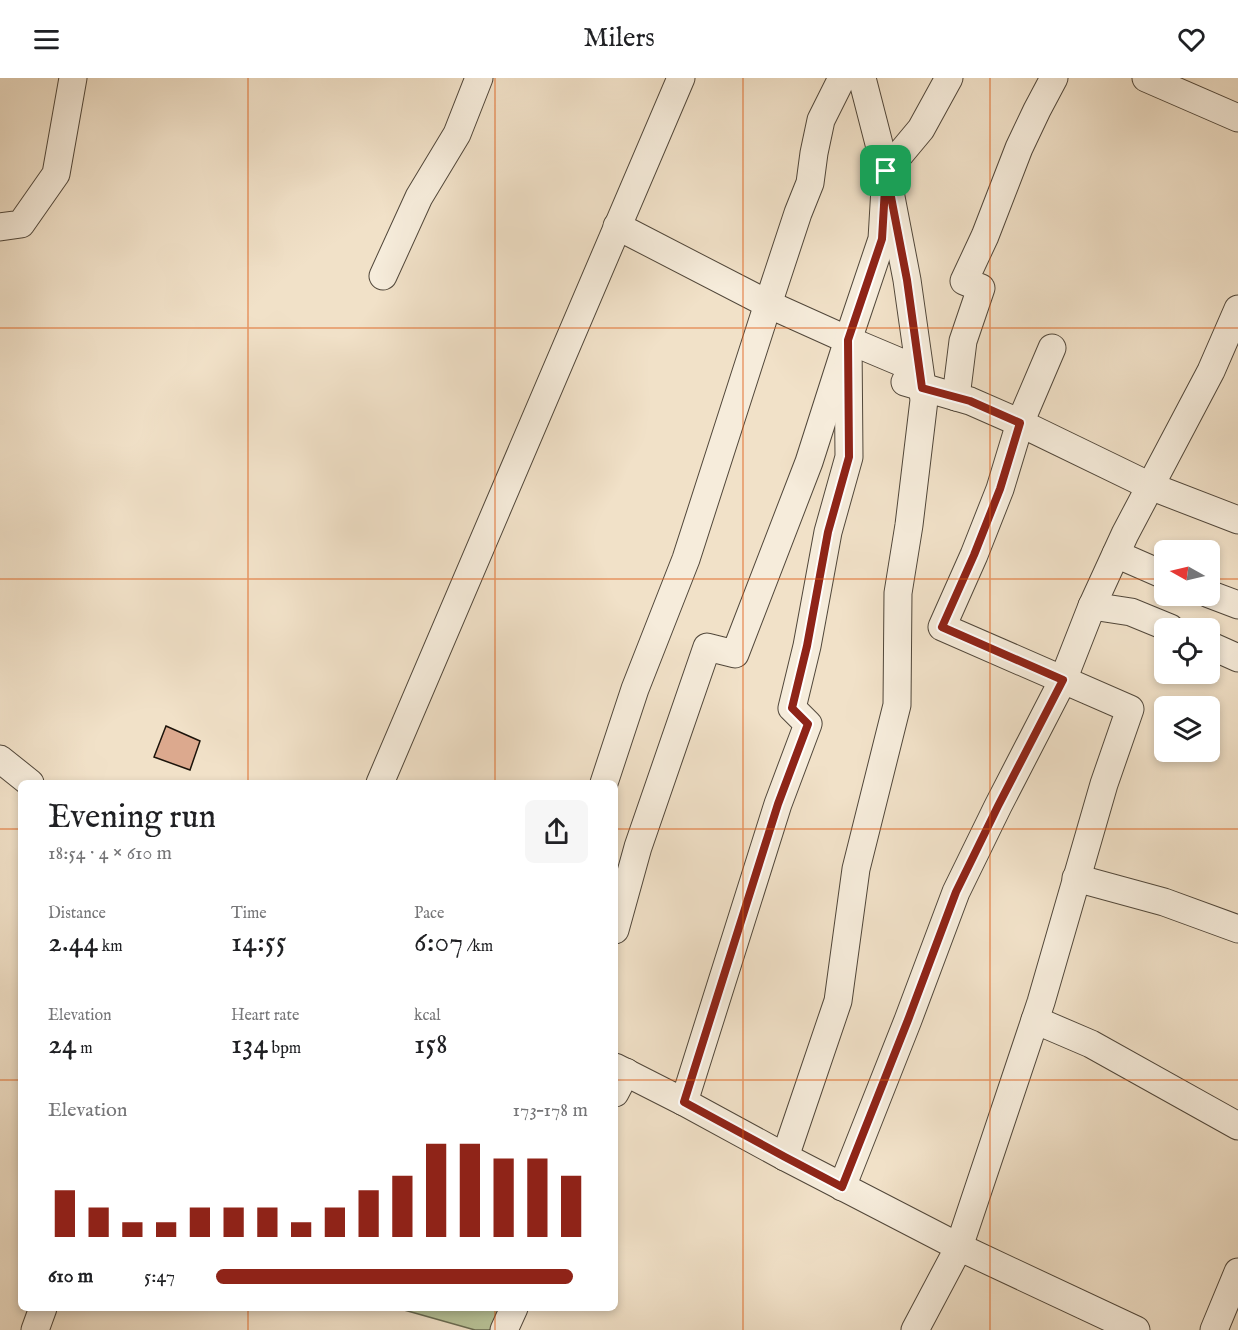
<!DOCTYPE html>
<html lang="en">
<head>
<meta charset="utf-8">
<style>
	body { margin:0; font-family:"IM FELL English",serif; background:#f6f6f6; color:#202124; height:100vh; display:flex; flex-direction:column; font-size:22px; white-space:nowrap }
	* { box-sizing:border-box; margin:0 }
	p { font-size:20px; color:#757577 }
	.icon { flex:none; width:33px; height:33px; fill:none; stroke:currentColor; stroke-width:2; stroke-linecap:round; stroke-linejoin:round }
	.map { position:relative; flex:1; overflow:hidden }
	.details { position:absolute; left:18px; top:702px; width:600px; height:531px; display:flex; flex-direction:column; background:#fff; border-radius:9px; box-shadow:0 3px 9px #0003 }
	.details>* { flex:none }
	.needle { width:39px; rotate:278deg }
	.controls { position:absolute; left:1154px; top:462px; display:grid; gap:12px }
	.controls a { display:grid; place-items:center; width:66px; height:66px; border-radius:9px; background:#fff; box-shadow:0 3px 9px #0003; font-size:30px }
	.pin { position:absolute; display:grid; place-items:center; width:51px; height:51px; color:#fff; margin:-26px; border-radius:12px; box-shadow:0 3px 9px #0006 }
	.round { display:grid; place-items:center; flex:none; width:63px; height:63px; border-radius:9px; background:#f6f6f6 }
	.headline { display:flex; align-items:center; justify-content:space-between; height:102px; padding:0 30px }
	h1 { font-size:33px; font-weight:600; line-height:45px }
	.figures { display:grid; grid-template-columns:repeat(3,1fr); gap:9px; height:102px; padding:6px 30px }
	.figures div { display:grid; align-content:center }
	.figures b { font-size:30px; font-weight:600 }
	.figures small { font-size:16px; font-weight:400 }
	.figures p { font-size:16px }
	.chart { height:168px; padding:12px 30px }
	.chart p { display:flex; justify-content:space-between }
	.chart svg { width:100%; height:108px; margin-top:6px; stroke:#8f2418; stroke-width:6 }
	ul { padding:0 30px; list-style:none; font-size:20px }
	li { display:grid; grid-template-columns:96px 72px 1fr; align-items:center; height:45px }
	li i { height:15px; border-radius:8px; background:#8f2418 }
	header { display:flex; justify-content:space-between; align-items:center; height:78px; padding:0 30px; background:#fff; font-size:27px; font-weight:600 }
	.map>svg:first-child { display:block }
	.green { fill:#b8c398; stroke:#6a6c52; stroke-width:1.5 }
	.building { fill:#dca98e; stroke:#1c140b; stroke-width:1.5 }
	.lines { fill:none; stroke-linecap:round; stroke-linejoin:round }
	.minor-casing { stroke:#51473a; stroke-width:29 }
	.minor { stroke:#f6ecdb; stroke-width:27 }
	.route-casing { stroke:#fff; stroke-width:12 }
	.route { stroke:#8f2418; stroke-width:8 }
	.grid { fill:none; stroke:#de560c; stroke-width:1.5; stroke-opacity:0.55 }
</style>
</head>
<body>
<header><svg class="icon" aria-label="menu" viewBox="0 0 24 24"><path d="M4 6h16M4 12h16M4 18h16"/></svg>Milers<svg class="icon" aria-label="heart" viewBox="0 0 24 24"><path d="M12 20l-8-8c-3-5 5-10 8-4 3-6 11-1 8 4z"/></svg></header>
<div class="map">
<svg width="1238" height="1252" viewBox="0 0 1238 1252">
	<rect width="100%" height="100%" fill="#f1e1c8"/>
	<filter id="stains"><feTurbulence type="fractalNoise" baseFrequency=".00333" numOctaves="4"/><feColorMatrix values="0 0 0 0 .2 0 0 0 0 .09 0 0 0 0 .02 0 0 0 .5 -.17"/></filter>
	<radialGradient id="worn" r=".72"><stop offset=".6" stop-color="#630" stop-opacity="0"/><stop offset="1" stop-color="#630" stop-opacity=".3"/></radialGradient>
	<path class="green" d="M397,1230H502L490,1252H475Z"/>
	<path class="building" d="M166,648L200,663L190,692L154,679Z"/>
	<g class="lines">
		<defs>
			<g id="minor">
				<path d="M1146,0L1238,40"/>
				<path d="M0,149L21,146L56,96L73,0"/>
				<path d="M383,198L419,119L457,56L479,0"/>
				<path d="M848,262L905,286L912,291L905,304L970,323L1020,345L1150,408L1238,442"/>
				<path d="M956,319L963,263L981,210L964,203L985,158L1019,70L1037,32L1054,0"/>
				<path d="M1116,476L1164,497"/>
				<path d="M1209,516L1238,527"/>
				<path d="M1092,528L1131,534L1170,550"/>
				<path d="M1209,567L1238,580"/>
				<path d="M0,681L30,705"/>
				<path d="M380,705L681,0"/>
				<path d="M604,705L635,611L686,481L768,226L798,135L810,105L814,75L821,42L842,0"/>
				<path d="M1076,800L1164,824L1238,851"/>
				<path d="M615,852L638,769L707,569L735,576L809,384L848,262L768,226L617,148"/>
				<path d="M1035,942L1091,966L1238,1048"/>
				<path d="M615,989L684,1024L785,1079L959,1169L1136,1252"/>
				<path d="M615,1015L626,994"/>
				<path d="M684,1024L778,726L808,646L792,630L807,568L828,454L849,379L848,262L882,161L886,93L921,51L949,0"/>
				<path d="M785,1079L838,923L856,791L897,627L898,515L909,447L924,322L907,202L886,93L862,0"/>
				<path d="M842,1109L908,942L956,814L998,728L1063,602L1092,528L1125,456L1211,293L1238,231"/>
				<path d="M35,1252L43,1230"/>
				<path d="M504,1252L514,1230"/>
				<path d="M915,1252L959,1169L1041,924L1104,706L1130,631L942,549L974,477L1000,411L1020,345L1052,270"/>
				<path d="M1214,1252L1238,1194"/>
			</g>
		</defs>
		<use href="#minor" class="minor-casing"/>
		<use href="#minor" class="minor"/>
	</g>
	<g class="lines">
		<defs>
			<path id="route" d="M886,93L907,202L922,310L970,323L1020,345L1000,411L974,477L942,549L1063,602L998,728L956,814L908,942L842,1109L785,1079L684,1024L778,726L808,646L792,630L807,568L828,454L849,379L848,262L882,161Z"/>
		</defs>
		<use href="#route" class="route-casing"/>
		<use href="#route" class="route"/>
	</g>
	<path class="grid" d="M248,0V705M495,0V705M743,0V1252M990,0V1252M0,250H1238M0,501H1164M1209,501H1238M0,751H21M615,751H1238M0,1002H21M615,1002H1238M248,1230V1252M495,1230V1252"/>
	<rect width="100%" height="100%" filter="url(#stains)"/>
	<rect width="100%" height="100%" fill="url(#worn)"/>
</svg>
<div class="controls">
<a><svg class="needle" viewBox="-14 -14 28 28"><path d="M0-13l5 13h-10z" fill="#e53935"/><path d="M0 13l5-13h-10z" fill="#757577"/></svg></a>
<a><svg class="icon" aria-label="locate" viewBox="0 0 24 24"><circle cx="12" cy="12" r="6"/><path d="M12 2v4M12 18v4M2 12h4M18 12h4"/></svg></a>
<a><svg class="icon" aria-label="layers" viewBox="0 0 24 24"><path d="M12 4l9 5-9 5-9-5zM3 14l9 5 9-5"/></svg></a>
</div>
<div class="pin" style="left:886px;top:93px;background:#1e9e55"><svg class="icon" aria-label="arrive" viewBox="0 0 24 24"><path d="M6 21V4h12l-3 4 3 4H6"/></svg></div>
<section class="details">
<div class="headline"><div><h1>Evening run</h1><p>18:54 · 4 × 610 m</p></div><a class="round"><svg class="icon" aria-label="share" viewBox="0 0 24 24"><path d="M12 15V3M7 8l5-5 5 5M5 13v7h14v-7"/></svg></a></div>
<div class="figures">
<div><p>Distance</p><b>2.44<small> km</small></b></div>
<div><p>Time</p><b>14:55</b></div>
<div><p>Pace</p><b>6:07<small> /km</small></b></div>
</div>
<div class="figures">
<div><p>Elevation</p><b>24<small> m</small></b></div>
<div><p>Heart rate</p><b>134<small> bpm</small></b></div>
<div><p>kcal</p><b>158</b></div>
</div>
<div class="chart"><p><span>Elevation</span>173–178 m</p>
<svg viewBox="0 0 160 44" preserveAspectRatio="none"><path d="M5 44V25M15 44V32M25 44V38M35 44V38M45 44V32M55 44V32M65 44V32M75 44V38M85 44V32M95 44V25M105 44V19M115 44V6M125 44V6M135 44V12M145 44V12M155 44V19"/></svg>
</div>
<ul>
<li><b>610 m</b>5:47<i style="width:96%"></i></li>
</ul>
</section>
</div>
</body>
</html>
